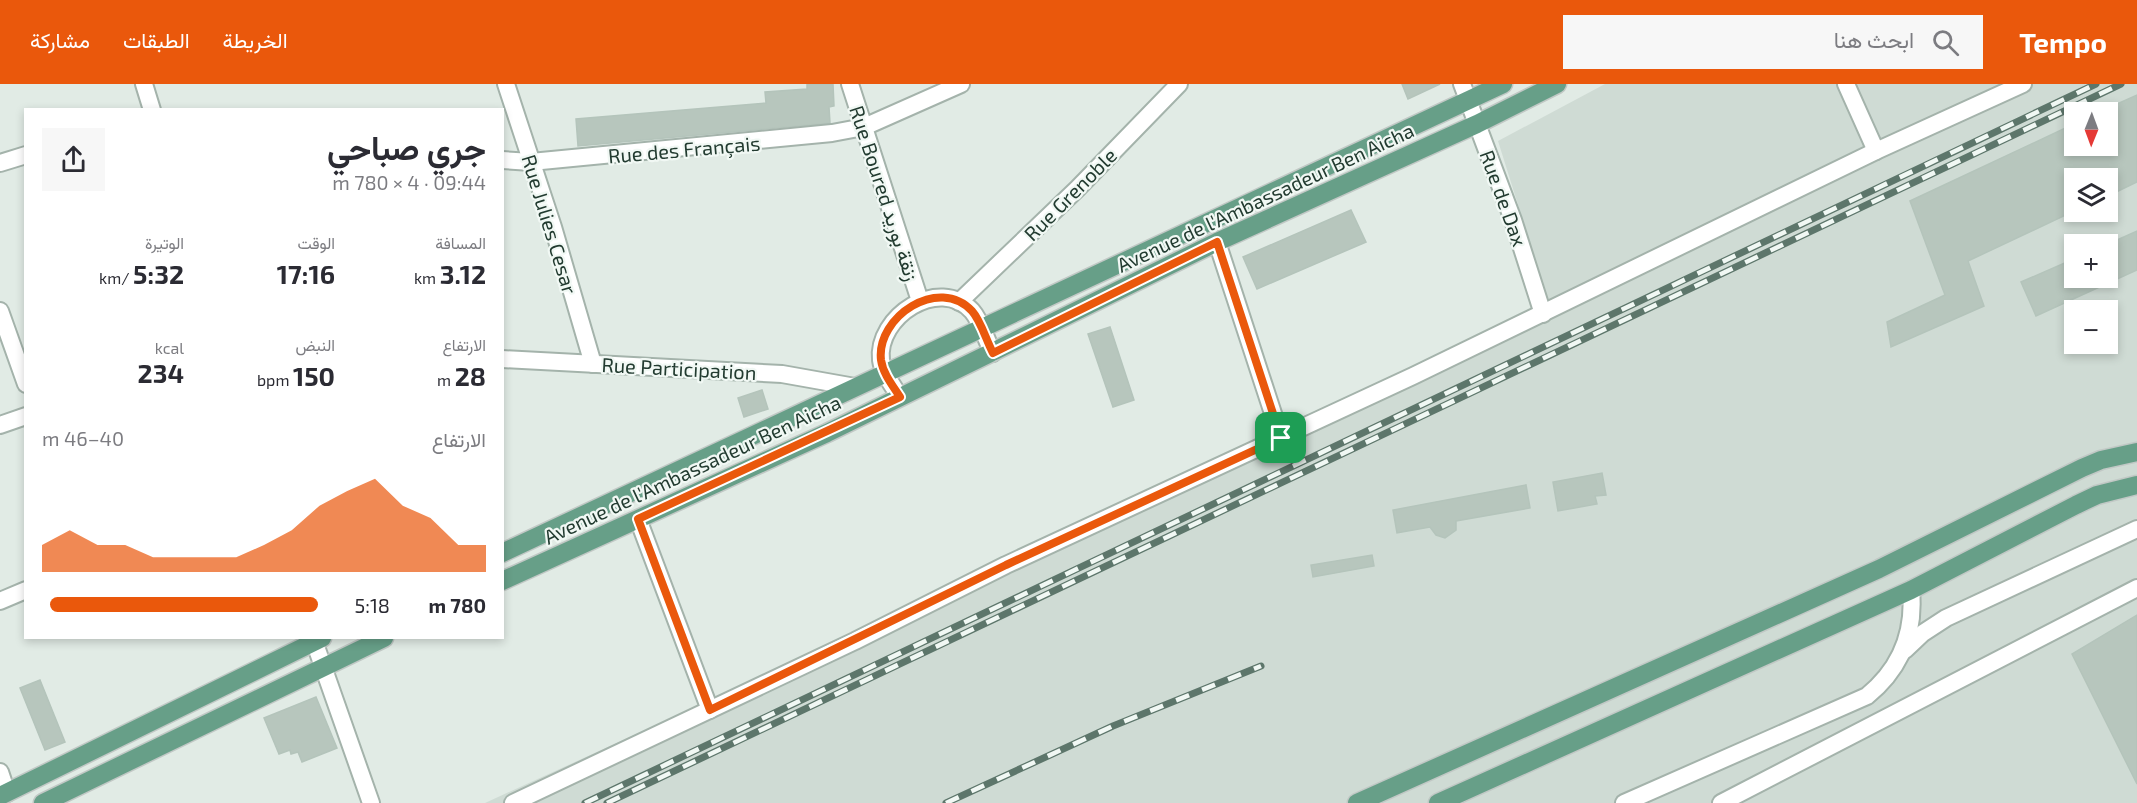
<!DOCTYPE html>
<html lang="ar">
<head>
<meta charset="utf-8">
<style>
	body { margin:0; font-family:"Exo 2",Vazirmatn,sans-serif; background:#f7f7f7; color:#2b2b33; direction:rtl; height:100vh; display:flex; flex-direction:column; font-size:22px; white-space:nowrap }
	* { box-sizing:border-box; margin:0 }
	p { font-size:20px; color:#7c7c81 }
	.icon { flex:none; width:33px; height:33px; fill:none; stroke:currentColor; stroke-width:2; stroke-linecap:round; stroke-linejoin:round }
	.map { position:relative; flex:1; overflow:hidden; direction:ltr }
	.sheet { position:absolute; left:24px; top:24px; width:480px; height:531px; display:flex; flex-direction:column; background:#fff; border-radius:0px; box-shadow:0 3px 9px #0003; direction:rtl }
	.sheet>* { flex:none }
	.needle { width:39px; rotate:181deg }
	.tools { position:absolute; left:2064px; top:18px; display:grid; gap:12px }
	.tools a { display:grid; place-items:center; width:54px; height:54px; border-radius:0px; background:#fff; box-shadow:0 3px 9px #0003; font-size:30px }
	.pin { position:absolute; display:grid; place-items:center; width:51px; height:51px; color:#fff; margin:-26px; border-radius:12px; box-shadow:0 3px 9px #0006 }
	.round { display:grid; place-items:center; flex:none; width:63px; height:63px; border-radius:0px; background:#f7f7f7 }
	.headline { display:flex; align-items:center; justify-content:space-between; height:102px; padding:0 18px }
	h1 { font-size:33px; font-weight:700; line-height:45px }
	.figures { display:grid; grid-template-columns:repeat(3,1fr); gap:9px; height:102px; padding:6px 18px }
	.figures div { display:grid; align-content:center }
	.figures b { font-size:26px; font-weight:700 }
	.figures small { font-size:16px; font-weight:400 }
	.figures p { font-size:16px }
	.chart { height:168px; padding:12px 18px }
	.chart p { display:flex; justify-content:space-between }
	.chart svg { width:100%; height:108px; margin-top:6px; fill:#ea580c; opacity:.7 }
	ul { padding:0 18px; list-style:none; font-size:20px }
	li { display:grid; grid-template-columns:96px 72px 1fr; align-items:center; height:45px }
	li i { height:15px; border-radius:8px; background:#ea580c }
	header { display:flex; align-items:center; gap:36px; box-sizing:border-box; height:84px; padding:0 30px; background:#ea580c; color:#fff }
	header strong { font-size:28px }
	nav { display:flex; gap:33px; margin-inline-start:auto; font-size:21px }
	.search { width:420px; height:54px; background:#f7f7f7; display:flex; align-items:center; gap:15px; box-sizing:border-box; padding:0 21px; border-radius:0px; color:#7c7c81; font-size:22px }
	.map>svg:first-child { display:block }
	.built { fill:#cfdbd4; fill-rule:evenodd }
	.building { fill:#b7c6bd; stroke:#b4c4bb; stroke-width:1.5 }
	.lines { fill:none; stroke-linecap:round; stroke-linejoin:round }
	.minor-casing { stroke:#a4b3ab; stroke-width:20 }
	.major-casing { stroke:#c1c8c5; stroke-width:21 }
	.minor { stroke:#fff; stroke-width:16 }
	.major { stroke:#679f88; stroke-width:18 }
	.rail-casing { stroke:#5d766b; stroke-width:7 }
	.rail { stroke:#f1f8f4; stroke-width:4.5; stroke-dasharray:14; stroke-linecap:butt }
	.route-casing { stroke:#fff; stroke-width:12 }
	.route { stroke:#ea580c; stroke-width:8 }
	.labels { text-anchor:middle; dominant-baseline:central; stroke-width:4.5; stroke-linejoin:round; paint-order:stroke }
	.street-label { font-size:20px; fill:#223b30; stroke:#f1f8f4 }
</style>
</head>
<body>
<header>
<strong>Tempo</strong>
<div class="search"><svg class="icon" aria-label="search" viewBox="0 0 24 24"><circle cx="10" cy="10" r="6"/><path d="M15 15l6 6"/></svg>ابحث هنا</div>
<nav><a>الخريطة</a><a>الطبقات</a><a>مشاركة</a></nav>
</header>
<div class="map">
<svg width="2137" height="719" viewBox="0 0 2137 719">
	<rect width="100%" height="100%" fill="#e1ebe5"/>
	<path class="built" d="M1605,0H2137V719H485L1553,232L1498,57ZM2074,28H2108V62H2074ZM2074,94H2108V128H2074ZM2074,160H2108V194H2074ZM2074,226H2108V260H2074Z"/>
	<g class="building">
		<path d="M807,0H833L834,22L829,23L830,39L578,62L576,35L766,19L765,8L807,5Z"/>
		<path d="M1402,0H1440L1408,15Z"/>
		<path d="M2137,11V98L2108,112V94H2074V127L1968,177L1984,222L1891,263L1887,238L1945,211L1910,117L2074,40V62H2108V24Z"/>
		<path d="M1351,126L1366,158L1257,205L1243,173Z"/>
		<path d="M2137,147V186L2036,232L2021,198L2074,175V194H2108V160Z"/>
		<path d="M1110,243L1134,316L1113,323L1088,250Z"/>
		<path d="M762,306L768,325L744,333L738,314Z"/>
		<path d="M1602,389L1606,411L1595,412L1597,420L1558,427L1553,398Z"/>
		<path d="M1526,401L1530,424L1456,437V446L1445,454L1436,451L1430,443L1397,449L1393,426Z"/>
		<path d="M1372,471L1374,482L1313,493L1311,481Z"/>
		<path d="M2137,531V700L2072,570Z"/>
		<path d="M40,596L65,658L45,666L20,604Z"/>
		<path d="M316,613L337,664L302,678L298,668L291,670L290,666L279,670L264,634Z"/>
	</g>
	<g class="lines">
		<defs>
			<g id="minor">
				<path d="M144,0L152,26"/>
				<path d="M506,0L553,143L593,280"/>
				<path d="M850,0L920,217"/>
				<path d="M1462,0L1513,136L1543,230"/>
				<path d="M1846,0L1876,67"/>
				<path d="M502,76L531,78L832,49L864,43L961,0"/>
				<path d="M0,79L26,71"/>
				<path d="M1217,158L1281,354"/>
				<path d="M959,218L1077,105L1179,0"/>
				<path d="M0,227L26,300"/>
				<path d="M502,275L782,290L855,303"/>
				<path d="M900,313C893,302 883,290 881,276C876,233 939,191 972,227C981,237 986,256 993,269"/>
				<path d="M0,341L26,332"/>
				<path d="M638,435L710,626"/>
				<path d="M0,517L26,506"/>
				<path d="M313,554L371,719"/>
				<path d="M1905,566L1923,549L1946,534L2137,445"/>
				<path d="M0,688L7,709"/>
				<path d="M513,719L855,557L1006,481L1413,292L1876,67L2023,0"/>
				<path d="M1624,719L1867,612C1900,585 1915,549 1911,506"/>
				<path d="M1721,719L2137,504"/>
			</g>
			<g id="major">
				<path d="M502,469L1503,0"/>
				<path d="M502,497L827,349L1217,158L1477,40L1557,0"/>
				<path d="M0,712L322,554"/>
				<path d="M43,719L384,554"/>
				<path d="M1357,719L1879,485L2082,384L2101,376L2137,368"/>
				<path d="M1438,719L1911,506L2076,421L2097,411L2137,401"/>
			</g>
		</defs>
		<use href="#minor" class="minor-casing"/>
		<use href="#major" class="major-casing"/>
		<use href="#minor" class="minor"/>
		<use href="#major" class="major"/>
		<defs>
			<g id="rail">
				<path d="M585,719L2096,0"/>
				<path d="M607,719L2121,0"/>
				<path d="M946,719L1113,642L1261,582"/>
			</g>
		</defs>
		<use href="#rail" class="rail-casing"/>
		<use href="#rail" class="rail"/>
	</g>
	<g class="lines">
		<defs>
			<path id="route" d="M1217,158L1281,354L1006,481L710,626L638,435L900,313C893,302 883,290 881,276C876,233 939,191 972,227C981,237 986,256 993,269Z"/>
		</defs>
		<use href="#route" class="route-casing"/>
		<use href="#route" class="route"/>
	</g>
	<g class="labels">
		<g class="street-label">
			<text transform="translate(684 65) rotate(-5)">Rue des Français</text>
			<text transform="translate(885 109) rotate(72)">Rue Boured زنقة بوريد</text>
			<text transform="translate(1070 110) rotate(-45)">Rue Grenoble</text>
			<text transform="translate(1265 113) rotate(-25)">Avenue de l'Ambassadeur Ben Aicha</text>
			<text transform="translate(1504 114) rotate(70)">Rue de Dax</text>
			<text transform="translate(550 140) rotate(73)">Rue Julies Cesar</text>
			<text transform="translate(679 284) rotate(3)">Rue Participation</text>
			<text transform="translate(692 385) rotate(-25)">Avenue de l'Ambassadeur Ben Aicha</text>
		</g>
	</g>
</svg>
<div class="tools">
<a><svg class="needle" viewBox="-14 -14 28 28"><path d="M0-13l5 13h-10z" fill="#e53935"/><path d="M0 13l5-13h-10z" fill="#7c7c81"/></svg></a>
<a><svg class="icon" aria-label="layers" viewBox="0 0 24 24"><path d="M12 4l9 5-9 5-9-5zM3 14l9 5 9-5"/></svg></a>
<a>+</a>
<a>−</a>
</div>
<div class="pin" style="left:1281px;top:354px;background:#1e9e55"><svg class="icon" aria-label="arrive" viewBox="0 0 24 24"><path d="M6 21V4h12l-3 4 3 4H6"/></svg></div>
<section class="sheet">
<div class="headline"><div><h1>جري صباحي</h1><p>09:44 · 4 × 780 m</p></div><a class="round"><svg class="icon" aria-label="share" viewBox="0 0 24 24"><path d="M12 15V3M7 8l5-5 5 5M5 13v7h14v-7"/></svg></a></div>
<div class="figures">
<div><p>المسافة</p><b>3.12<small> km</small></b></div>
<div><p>الوقت</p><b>17:16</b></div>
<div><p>الوتيرة</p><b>5:32<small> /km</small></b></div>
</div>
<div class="figures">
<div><p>الارتفاع</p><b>28<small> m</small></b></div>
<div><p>النبض</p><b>150<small> bpm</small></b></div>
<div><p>kcal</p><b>234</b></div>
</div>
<div class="chart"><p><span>الارتفاع</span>40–46 m</p>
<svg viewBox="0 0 160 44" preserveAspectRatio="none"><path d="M0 44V33L10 27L20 33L30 33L40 38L50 38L60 38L70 38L80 33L90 27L100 17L110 11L120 6L130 17L140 22L150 33L160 33V44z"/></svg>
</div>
<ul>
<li><b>780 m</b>5:18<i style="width:97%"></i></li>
</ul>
</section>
</div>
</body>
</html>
